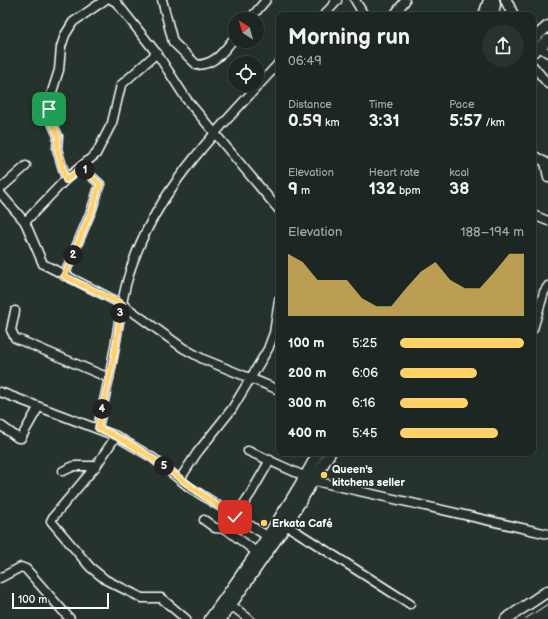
<!DOCTYPE html>
<html lang="en">
<head>
<meta charset="utf-8">
<style>
	body { margin:0; font-family:"Balsamiq Sans",sans-serif; background:#29322f; color:#f1f3f6; height:100vh; display:flex; flex-direction:column; font-size:15px; white-space:nowrap }
	* { box-sizing:border-box; margin:0 }
	p { font-size:13px; color:#a0a5a5 }
	.icon { flex:none; width:22px; height:22px; fill:none; stroke:currentColor; stroke-width:2; stroke-linecap:round; stroke-linejoin:round }
	.map { position:relative; flex:1; overflow:hidden }
	.side { position:absolute; left:276px; top:12px; width:260px; height:444px; display:flex; flex-direction:column; background:#1c2622; border-radius:8px; box-shadow:0 4px 16px #0002,0 0 0 1px #3a4340 }
	.side>* { flex:none }
	.needle { width:26px; rotate:323deg }
	.tools { position:absolute; left:228px; top:12px; display:grid; gap:8px }
	.tools a { display:grid; place-items:center; width:36px; height:36px; border-radius:50%; background:#1c2622; box-shadow:0 4px 16px #0002,0 0 0 1px #3a4340; font-size:20px }
	.scale { position:absolute; left:12px; bottom:10px; width:97px; box-sizing:border-box; padding-left:4px; border:2px solid #fff; border-top:0; font-size:11px; line-height:14px; white-space:nowrap; color:#fff; -webkit-text-stroke:3px #26332d; paint-order:stroke }
	.pin { position:absolute; display:grid; place-items:center; width:34px; height:34px; color:#fff; margin:-17px; border-radius:8px; box-shadow:0 2px 6px #0006 }
	.km { position:absolute; width:20px; height:20px; margin:-10px; border-radius:50%; background:#222; color:#fff; font-size:11px; line-height:20px; text-align:center }
	.round { display:grid; place-items:center; flex:none; width:42px; height:42px; border-radius:21px; background:#29322f }
	.overview { display:flex; align-items:center; justify-content:space-between; height:68px; padding:0 12px }
	h1 { font-size:22px; font-weight:700; line-height:30px }
	.metrics { display:grid; grid-template-columns:repeat(3,1fr); gap:6px; height:68px; padding:4px 12px }
	.metrics div { display:grid; align-content:center }
	.metrics b { font-size:17px; font-weight:700 }
	.metrics small { font-size:11px; font-weight:400 }
	.metrics p { font-size:11px }
	.chart { height:112px; padding:8px 12px }
	.chart p { display:flex; justify-content:space-between }
	.chart svg { width:100%; height:72px; margin-top:4px; fill:#ffd166; opacity:.7 }
	ul { padding:0 12px; list-style:none; font-size:13px }
	li { display:grid; grid-template-columns:64px 48px 1fr; align-items:center; height:30px }
	li i { height:10px; border-radius:5px; background:#ffd166 }
	.map>svg:first-child { display:block }
	.lines { fill:none; stroke-linecap:round; stroke-linejoin:round }
	.minor-casing { stroke:#fff; stroke-width:11 }
	.major-casing { stroke:#fff; stroke-width:13 }
	.minor { stroke:#26332d; stroke-width:8 }
	.major { stroke:#26332d; stroke-width:10 }
	.tram { stroke:#fff; stroke-width:1 }
	.route-casing { stroke:#fff; stroke-width:8 }
	.route { stroke:#ffd166; stroke-width:5 }
	.poi-dot { fill:#ffd166; stroke:#26332d; stroke-width:1.5 }
	.labels { text-anchor:middle; dominant-baseline:central; stroke-width:4; stroke-linejoin:round; paint-order:stroke }
	.poi-label { font-size:11px; font-weight:bold; fill:#fff; stroke:#26332d; text-anchor:start }
</style>
</head>
<body>
<div class="map">
<svg width="548" height="619" viewBox="0 0 548 619">
	<rect width="100%" height="100%" fill="#26332d"/>
	<filter id="ink" filterUnits="userSpaceOnUse"><feTurbulence type="fractalNoise" baseFrequency=".025" numOctaves="2"/><feDisplacementMap in="SourceGraphic" scale="8" xChannelSelector="R" yChannelSelector="G"/><feConvolveMatrix kernelMatrix="1 2 1 2 8 2 1 2 1" color-interpolation-filters="sRGB"/></filter>
	<g filter="url(#ink)">
		<g class="lines">
			<defs>
				<g id="minor">
					<path d="M112,0L116,2L158,55L187,100L279,210"/>
					<path d="M162,0L173,42L197,65C216,64 224,51 235,37"/>
					<path d="M355,0L364,15"/>
					<path d="M324,15L337,1L335,0"/>
					<path d="M394,15L405,1"/>
					<path d="M250,19L266,0"/>
					<path d="M539,47L548,53"/>
					<path d="M533,66L548,84"/>
					<path d="M533,155L548,164"/>
					<path d="M545,162L548,178"/>
					<path d="M66,179L57,149L58,136L49,116L51,95L59,70L61,47L65,35L73,22L105,0"/>
					<path d="M0,189L26,166"/>
					<path d="M0,193L25,222L43,264L122,304L183,348L203,359L279,390"/>
					<path d="M533,215L548,221"/>
					<path d="M25,222L66,179L96,154L112,123L121,85L157,53"/>
					<path d="M64,276L92,209L100,184L82,168"/>
					<path d="M15,311L11,330L15,338L109,378"/>
					<path d="M533,329L544,292L548,286"/>
					<path d="M0,392L116,436L153,458L189,487L267,536"/>
					<path d="M0,425L18,438H21L38,408"/>
					<path d="M98,428C103,404 109,381 113,357C118,333 120,309 126,285C148,196 219,129 279,63"/>
					<path d="M116,436L96,466L53,517L51,521L90,567L106,580L142,598H161L186,619"/>
					<path d="M248,451L315,481L548,534"/>
					<path d="M63,471L74,466H96"/>
					<path d="M180,479L197,453L232,409L268,349L274,333L279,300"/>
					<path d="M235,517L251,493L270,460"/>
					<path d="M204,520L215,528L226,529L256,552"/>
					<path d="M286,525L410,604"/>
					<path d="M0,578L21,567L26,569L70,619"/>
					<path d="M231,605L249,619"/>
				</g>
				<g id="major">
					<path d="M506,0L513,15"/>
					<path d="M484,15L489,0"/>
					<path d="M493,15L495,4L494,0"/>
					<path d="M533,39L548,26"/>
					<path d="M533,52L548,40"/>
					<path d="M210,619C248,566 287,511 318,453"/>
					<path d="M221,619L286,525L330,453"/>
					<path d="M506,619L548,591"/>
				</g>
			</defs>
			<use href="#minor" class="minor-casing"/>
			<use href="#major" class="major-casing"/>
			<use href="#minor" class="minor"/>
			<use href="#major" class="major"/>
			<path class="tram" d="M525,619L548,604"/>
		</g>
	</g>
	<g class="lines" filter="url(#ink)">
		<defs>
			<path id="route" d="M49,109V116L58,136L57,149L66,180L82,168L100,184L92,210L64,276L122,304L114,356L98,428C149,449 188,488 235,517"/>
		</defs>
		<use href="#route" class="route-casing"/>
		<use href="#route" class="route"/>
	</g>
	<g class="poi-dot">
		<circle cx="324" cy="475" r="4"/>
		<circle cx="264" cy="523" r="4"/>
	</g>
	<g class="labels">
		<g class="poi-label">
			<text x="332" y="469">Queen's<tspan x="332" dy="13">kitchens seller</tspan></text>
			<text x="272" y="523">Erkata Café</text>
		</g>
	</g>
</svg>
<div class="tools">
<a><svg class="needle" viewBox="-14 -14 28 28"><path d="M0-13l5 13h-10z" fill="#e53935"/><path d="M0 13l5-13h-10z" fill="#a0a5a5"/></svg></a>
<a><svg class="icon" aria-label="locate" viewBox="0 0 24 24"><circle cx="12" cy="12" r="6"/><path d="M12 2v4M12 18v4M2 12h4M18 12h4"/></svg></a>
</div>
<div class="scale">100 m</div>
<div class="pin" style="left:49px;top:109px;background:#1e9e55"><svg class="icon" aria-label="arrive" viewBox="0 0 24 24"><path d="M6 21V4h12l-3 4 3 4H6"/></svg></div>
<div class="pin" style="left:235px;top:517px;background:#d93025"><svg class="icon" aria-label="check" viewBox="0 0 24 24"><path d="M5 12l5 5 9-10"/></svg></div>
<b class="km" style="left:85px;top:170px">1</b>
<b class="km" style="left:73px;top:255px">2</b>
<b class="km" style="left:120px;top:313px">3</b>
<b class="km" style="left:102px;top:409px">4</b>
<b class="km" style="left:164px;top:466px">5</b>
<section class="side">
<div class="overview"><div><h1>Morning run</h1><p>06:49</p></div><a class="round"><svg class="icon" aria-label="share" viewBox="0 0 24 24"><path d="M12 15V3M7 8l5-5 5 5M5 13v7h14v-7"/></svg></a></div>
<div class="metrics">
<div><p>Distance</p><b>0.59<small> km</small></b></div>
<div><p>Time</p><b>3:31</b></div>
<div><p>Pace</p><b>5:57<small> /km</small></b></div>
</div>
<div class="metrics">
<div><p>Elevation</p><b>9<small> m</small></b></div>
<div><p>Heart rate</p><b>132<small> bpm</small></b></div>
<div><p>kcal</p><b>38</b></div>
</div>
<div class="chart"><p><span>Elevation</span>188–194 m</p>
<svg viewBox="0 0 160 44" preserveAspectRatio="none"><path d="M0 44V6L10 11L20 22L30 22L40 22L50 33L60 38L70 38L80 27L90 17L100 11L110 22L120 27L130 27L140 17L150 6L160 6V44z"/></svg>
</div>
<ul>
<li><b>100 m</b>5:25<i style="width:100%"></i></li>
<li><b>200 m</b>6:06<i style="width:62%"></i></li>
<li><b>300 m</b>6:16<i style="width:55%"></i></li>
<li><b>400 m</b>5:45<i style="width:79%"></i></li>
</ul>
</section>
</div>
</body>
</html>
